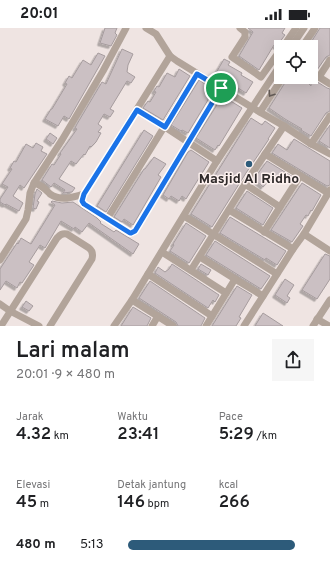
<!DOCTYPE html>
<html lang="id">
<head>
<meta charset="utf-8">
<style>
	body { margin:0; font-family:Overpass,sans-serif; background:#f6f6f6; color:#202124; height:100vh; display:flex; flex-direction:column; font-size:15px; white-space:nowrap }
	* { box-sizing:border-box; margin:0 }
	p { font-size:13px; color:#757577 }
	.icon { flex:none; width:22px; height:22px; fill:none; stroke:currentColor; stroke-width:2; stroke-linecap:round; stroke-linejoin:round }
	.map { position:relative; height:298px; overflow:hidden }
	.panel { display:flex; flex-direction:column; background:#fff; flex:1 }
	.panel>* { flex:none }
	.buttons { position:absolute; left:274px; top:12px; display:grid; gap:8px }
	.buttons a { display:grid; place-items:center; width:44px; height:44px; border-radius:0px; background:#fff; box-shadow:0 4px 16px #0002; font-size:20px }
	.pin { position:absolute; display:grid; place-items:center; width:34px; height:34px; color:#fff; margin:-17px; border:2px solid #fff; border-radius:50%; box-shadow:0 1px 4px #0007 }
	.round { display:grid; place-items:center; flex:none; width:42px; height:42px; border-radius:0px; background:#f6f6f6 }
	.headline { display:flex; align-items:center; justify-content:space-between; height:68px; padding:0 16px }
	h1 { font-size:22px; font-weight:600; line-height:30px }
	.figures { display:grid; grid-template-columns:repeat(3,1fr); gap:6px; height:68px; padding:4px 16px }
	.figures div { display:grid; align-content:center }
	.figures b { font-size:17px; font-weight:600 }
	.figures small { font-size:11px; font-weight:400 }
	.figures p { font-size:11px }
	ul { padding:0 16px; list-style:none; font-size:13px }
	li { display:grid; grid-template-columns:64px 48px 1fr; align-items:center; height:30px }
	li i { height:10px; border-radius:5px; background:#2d5b7a }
	.status { display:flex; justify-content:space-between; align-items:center; height:28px; padding:0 20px; background:#fff; direction:ltr }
	.status svg { height:11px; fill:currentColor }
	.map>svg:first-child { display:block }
	.building { fill:#cbc0c3; stroke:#a69c9e; filter:url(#shadow) }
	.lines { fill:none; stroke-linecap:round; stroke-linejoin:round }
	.minor { stroke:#b2a49a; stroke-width:7 }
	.oneway { stroke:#635b57 }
	.route-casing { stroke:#fff; stroke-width:8 }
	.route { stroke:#1a73e8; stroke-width:5 }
	.poi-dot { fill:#2d5b7a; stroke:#fdf1ef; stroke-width:1.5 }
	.labels { text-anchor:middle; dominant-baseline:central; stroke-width:3; stroke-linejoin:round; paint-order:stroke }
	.poi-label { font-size:14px; font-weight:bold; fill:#2f2a2a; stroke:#fdf1ef }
</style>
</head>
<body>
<div class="status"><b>20:01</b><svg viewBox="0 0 49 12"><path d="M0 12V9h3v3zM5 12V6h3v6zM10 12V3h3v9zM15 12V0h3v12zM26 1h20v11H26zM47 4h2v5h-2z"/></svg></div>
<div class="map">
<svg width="330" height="298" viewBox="0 0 330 298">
	<defs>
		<filter id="shadow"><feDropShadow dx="-2.5" dy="2.5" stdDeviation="0" flood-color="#0004"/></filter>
	</defs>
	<rect width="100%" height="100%" fill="#efe4e2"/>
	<g class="building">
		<path d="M105,0H117L115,5L117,7L111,18L100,15Z"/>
		<path d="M248,0H285L282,5L285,7L276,19L274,17L259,42L239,28L253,4Z"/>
		<path d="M320,0H330V27L326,29L317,42L311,39V16H310Z"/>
		<path d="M122,21L133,26L128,37L127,44L135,49L131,55L127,53L110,81L114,83L110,89L104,86L98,96L102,99L98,104L101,105L96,114L91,119L90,118L85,127L84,126L76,136L71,133L59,151L75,160L72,164L63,165L65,162L54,155L51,159L42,152L52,136L54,137L61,126L60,125L77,101L75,100L77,96L102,54L106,56Z"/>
		<path d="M98,25L105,28L69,91L64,88L58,98L45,91L51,81H52L67,56L65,55L69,48L72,50L83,32L91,37Z"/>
		<path d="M224,31L230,34L228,37L242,45L241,47L253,54L246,65L230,55L231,53L216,45Z"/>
		<path d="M179,41L190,48L163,92L143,80L148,73L150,74L156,64L154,63L157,58L159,59L167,45L175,49Z"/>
		<path d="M296,49H302L311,58V50L327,60L330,61V83L326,85L311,108L301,102L302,101L285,91L269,80L288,50L293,53Z"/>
		<path d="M199,52L214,62L188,105L182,102L181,103L171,97Z"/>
		<path d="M220,72L227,76L229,72L242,80L219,118L218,117L215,122L196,110Z"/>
		<path d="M251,90L262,97L265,93L275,100L268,111H269L246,145L212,199L191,186Z"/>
		<path d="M330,97V120L319,113Z"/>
		<path d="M144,102L153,108L106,184L97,178Z"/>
		<path d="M50,105L57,110L53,116L46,111Z"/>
		<path d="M294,111L330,133V157L327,158L272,125L278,116L287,122Z"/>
		<path d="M36,115L43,119L41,123L47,126L24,160L20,157L13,168L23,175L19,183L6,176L5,177L0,174V171L8,159L2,156L12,141L10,140L14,133L16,134L26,116L33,120Z"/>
		<path d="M191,122L209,134L186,171L182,168L179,173L171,168L169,171L163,167L188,124Z"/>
		<path d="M154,129L166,136L158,147L161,149L133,197L124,191L122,194L114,189L144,141H145Z"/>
		<path d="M267,133L293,149L291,153L279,146L273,153L270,151L263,159L254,151Z"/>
		<path d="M302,155L321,167L312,183L311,182L308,188L306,187L300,196L303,198L292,214L271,202Z"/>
		<path d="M37,161L42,165L37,173L39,174L36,181L33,180L35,166Z"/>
		<path d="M247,163L273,180L263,197L236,180Z"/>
		<path d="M52,173L62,175L73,174L97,190L101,194L100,195L111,202L114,204L116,202L139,216L133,226L89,195L82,204L75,199L74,201L61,193L45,220L40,217L29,234L34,237L22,255L20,254L17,260L6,253L0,262V241L17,215L18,216L21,210L31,216L55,177L51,174Z"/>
		<path d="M230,189L286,223L277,237L266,230L265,232L220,205Z"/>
		<path d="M186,195L206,208L189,235L170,223L174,217L173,216Z"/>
		<path d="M215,213L270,248L261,261L206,227Z"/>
		<path d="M325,226L330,228V251L317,271L302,262Z"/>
		<path d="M172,236L219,267L215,274L213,272L208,280L155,245L158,239L165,244L169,241Z"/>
		<path d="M201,236L211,242L208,247L198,241Z"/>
		<path d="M285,251L294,257L287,268L290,270L287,275L275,267Z"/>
		<path d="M150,253L205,290L201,298H178L176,294L139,270Z"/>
		<path d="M237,258L252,267L239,289L241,290L236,298H212Z"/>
		<path d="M26,273L33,278L29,283L22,279Z"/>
		<path d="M133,279L151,290L147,298H121Z"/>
		<path d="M263,285L283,298H255Z"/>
	</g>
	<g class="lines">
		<g class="minor">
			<path d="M146,0L156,6L170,28L177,33L253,80L284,98L311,116L330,126"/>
			<path d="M240,0L245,4V9L232,29L261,49L281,21"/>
			<path d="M283,19L296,0"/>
			<path d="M291,19L304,0"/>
			<path d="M302,19L315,0"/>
			<path d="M170,28L84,166L82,173L84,176L130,205H131L135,203L221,60"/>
			<path d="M311,44L330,56"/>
			<path d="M319,49L330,32"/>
			<path d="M137,82L165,99L217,133"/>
			<path d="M260,84L283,49"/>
			<path d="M311,116L330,88"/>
			<path d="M265,126L328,165"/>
			<path d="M34,155C42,157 45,161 50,166C62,174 72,169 84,166"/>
			<path d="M245,156L280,179"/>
			<path d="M229,182L293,221"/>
			<path d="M184,188L277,246"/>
			<path d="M107,191L197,46"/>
			<path d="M264,204L300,148"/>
			<path d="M304,206L330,223"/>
			<path d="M162,224L226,265"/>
			<path d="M200,229L235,251L263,268"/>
			<path d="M0,232L26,191L28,182L30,165L34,155L62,112L103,43L126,0"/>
			<path d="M191,242L245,156L284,98"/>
			<path d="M148,246L212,288"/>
			<path d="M132,272L173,298"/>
			<path d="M0,276L10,283L39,298"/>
			<path d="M317,291L329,298"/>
			<path d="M1,298L57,210C60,207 62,205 67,206L89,220C93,223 93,227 92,231L50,298"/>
			<path d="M114,298L132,272L217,133L281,36"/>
			<path d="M152,298L158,288"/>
			<path d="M206,298L235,251"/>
			<path d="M244,298L293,221L304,206L330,162"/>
			<path d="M313,298L330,272"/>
		</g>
	</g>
	<defs><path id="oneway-chevron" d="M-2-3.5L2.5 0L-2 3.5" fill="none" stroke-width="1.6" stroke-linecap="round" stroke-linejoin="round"/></defs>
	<use class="oneway" href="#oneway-chevron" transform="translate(271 66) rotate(124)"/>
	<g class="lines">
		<defs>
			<path id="route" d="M197,46L221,60L135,203L131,205H130L84,176L82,173L84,166L137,82L165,99Z"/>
		</defs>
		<use href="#route" class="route-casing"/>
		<use href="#route" class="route"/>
	</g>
	<circle class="poi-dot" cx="249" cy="136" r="4"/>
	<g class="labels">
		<g class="poi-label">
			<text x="249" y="151">Masjid Al Ridho</text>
		</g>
	</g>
</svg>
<div class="buttons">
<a><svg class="icon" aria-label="locate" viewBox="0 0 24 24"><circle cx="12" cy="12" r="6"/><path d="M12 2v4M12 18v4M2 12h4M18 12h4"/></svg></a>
</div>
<div class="pin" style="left:221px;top:60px;background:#1e9e55"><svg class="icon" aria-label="arrive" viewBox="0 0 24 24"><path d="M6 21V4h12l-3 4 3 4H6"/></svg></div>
</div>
<section class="panel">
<div class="headline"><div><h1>Lari malam</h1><p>20:01 · 9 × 480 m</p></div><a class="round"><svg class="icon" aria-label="share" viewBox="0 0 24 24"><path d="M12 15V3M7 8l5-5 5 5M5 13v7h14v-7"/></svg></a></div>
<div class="figures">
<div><p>Jarak</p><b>4.32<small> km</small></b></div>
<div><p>Waktu</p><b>23:41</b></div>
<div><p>Pace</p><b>5:29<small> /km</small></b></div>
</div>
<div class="figures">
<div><p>Elevasi</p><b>45<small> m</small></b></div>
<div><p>Detak jantung</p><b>146<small> bpm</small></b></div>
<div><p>kcal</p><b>266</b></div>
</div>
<ul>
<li><b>480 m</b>5:13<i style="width:90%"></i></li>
</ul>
</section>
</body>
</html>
